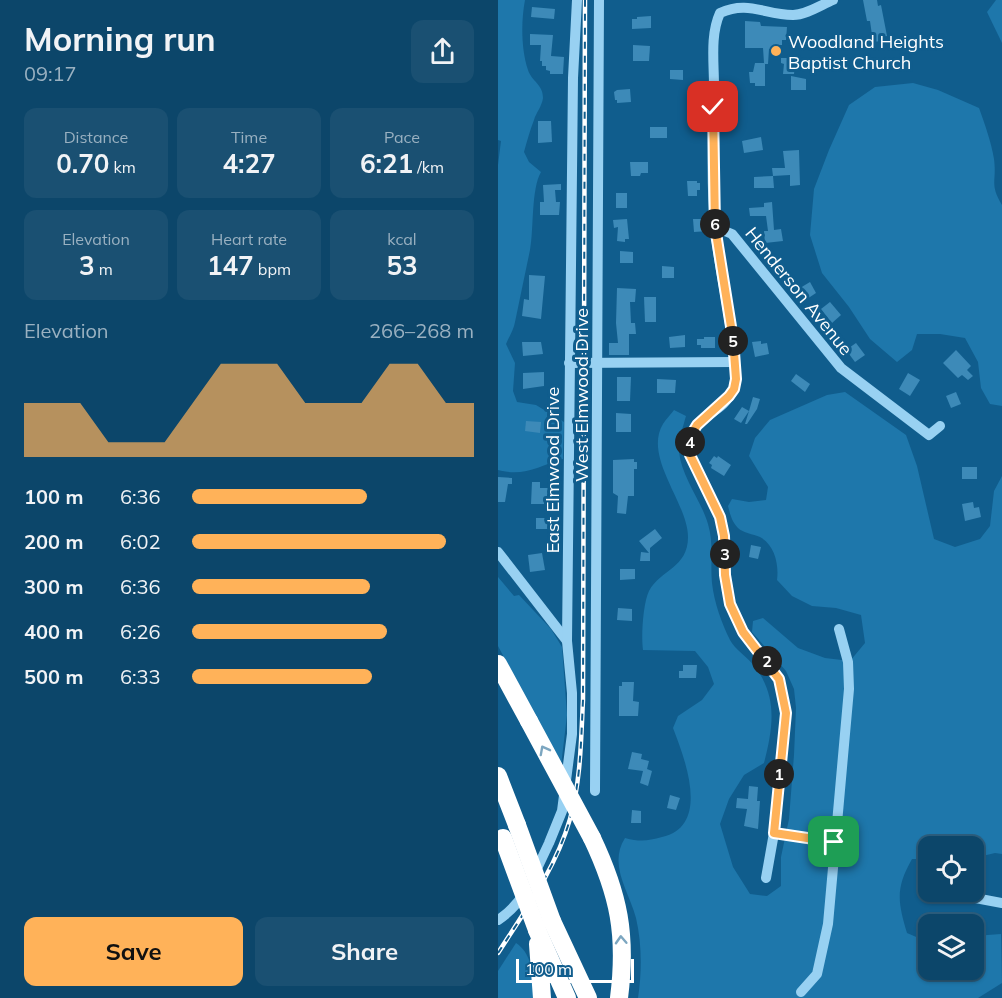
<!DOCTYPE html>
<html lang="en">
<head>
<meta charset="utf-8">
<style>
	body { margin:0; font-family:Mulish,sans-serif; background:#1a5072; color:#f1f3f6; height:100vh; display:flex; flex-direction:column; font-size:22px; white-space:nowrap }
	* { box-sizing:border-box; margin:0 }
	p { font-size:20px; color:#9ab1c1 }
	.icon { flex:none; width:33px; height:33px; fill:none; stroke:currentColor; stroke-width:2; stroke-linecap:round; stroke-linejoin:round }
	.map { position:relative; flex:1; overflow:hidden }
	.sheet { display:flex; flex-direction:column; background:#0c466a; width:498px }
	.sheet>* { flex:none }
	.buttons { position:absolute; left:420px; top:836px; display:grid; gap:12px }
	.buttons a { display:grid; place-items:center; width:66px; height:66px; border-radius:12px; background:#0c466a; box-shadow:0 2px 4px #0004,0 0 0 2px #2c5e7e; font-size:30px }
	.scale { position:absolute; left:18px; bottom:15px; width:118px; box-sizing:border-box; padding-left:6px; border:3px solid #fff; border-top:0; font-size:16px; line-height:21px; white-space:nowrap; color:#fff; -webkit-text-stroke:4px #105d8d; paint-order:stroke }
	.pin { position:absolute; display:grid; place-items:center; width:51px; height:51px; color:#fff; margin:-26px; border-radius:12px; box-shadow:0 3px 9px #0006 }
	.km { position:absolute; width:30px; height:30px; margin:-15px; border-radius:50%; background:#222; color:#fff; font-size:16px; line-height:30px; text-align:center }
	.round { display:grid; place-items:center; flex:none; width:63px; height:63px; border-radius:12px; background:#1a5072 }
	.headline { display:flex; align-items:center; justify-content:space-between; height:102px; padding:0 24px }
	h1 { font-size:33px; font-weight:700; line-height:45px }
	.stats { display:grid; grid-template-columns:repeat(3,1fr); gap:9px; height:102px; padding:6px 24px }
	.stats div { display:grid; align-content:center; border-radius:12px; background:#1a5072; text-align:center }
	.stats b { font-size:26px; font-weight:700 }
	.stats small { font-size:16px; font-weight:400 }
	.stats p { font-size:16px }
	.chart { height:168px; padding:12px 24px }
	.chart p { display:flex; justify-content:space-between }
	.chart svg { width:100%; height:108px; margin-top:6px; fill:#ffb259; opacity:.7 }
	.button { display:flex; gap:12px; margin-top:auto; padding:12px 24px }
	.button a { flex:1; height:69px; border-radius:12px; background:#ffb259; color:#111; font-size:24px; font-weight:700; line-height:69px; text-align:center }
	.button a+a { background:#1a5072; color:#f1f3f6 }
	ul { padding:0 24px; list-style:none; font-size:20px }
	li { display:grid; grid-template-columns:96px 72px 1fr; align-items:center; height:45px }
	li i { height:15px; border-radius:8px; background:#ffb259 }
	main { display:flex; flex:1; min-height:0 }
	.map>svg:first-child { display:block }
	.green { fill:#1e77ab }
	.building { fill:#3d8ab8 }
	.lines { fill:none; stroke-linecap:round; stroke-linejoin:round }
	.minor { stroke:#98d1f2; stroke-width:10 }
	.highway { stroke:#fff; stroke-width:18 }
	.rail-casing { stroke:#fff; stroke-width:4.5 }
	.rail { stroke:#105d8d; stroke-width:2; stroke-dasharray:7; stroke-linecap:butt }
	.highway-bridge { stroke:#fff; stroke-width:18 }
	.oneway { stroke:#7ca6c0 }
	.route-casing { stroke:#fff; stroke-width:12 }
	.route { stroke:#ffb259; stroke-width:8 }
	.poi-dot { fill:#ffb259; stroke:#105d8d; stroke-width:2 }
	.labels { text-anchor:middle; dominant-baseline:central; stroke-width:6; stroke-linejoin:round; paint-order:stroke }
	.poi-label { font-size:18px; fill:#fff; stroke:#105d8d; text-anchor:start }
	.street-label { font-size:18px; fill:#fff; stroke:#105d8d }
</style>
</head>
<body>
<main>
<section class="sheet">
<div class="headline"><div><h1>Morning run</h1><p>09:17</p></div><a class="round"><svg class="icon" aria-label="share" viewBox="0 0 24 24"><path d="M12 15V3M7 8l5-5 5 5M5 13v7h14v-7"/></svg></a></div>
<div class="stats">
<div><p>Distance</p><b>0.70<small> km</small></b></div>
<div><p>Time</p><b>4:27</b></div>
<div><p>Pace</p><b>6:21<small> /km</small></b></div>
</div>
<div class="stats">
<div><p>Elevation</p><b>3<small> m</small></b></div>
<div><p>Heart rate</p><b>147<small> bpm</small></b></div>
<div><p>kcal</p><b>53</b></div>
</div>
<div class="chart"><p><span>Elevation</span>266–268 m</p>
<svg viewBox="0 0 160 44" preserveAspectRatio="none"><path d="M0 44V22L10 22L20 22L30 38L40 38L50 38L60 22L70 6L80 6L90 6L100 22L110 22L120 22L130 6L140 6L150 22L160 22V44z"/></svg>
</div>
<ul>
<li><b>100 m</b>6:36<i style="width:62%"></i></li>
<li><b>200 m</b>6:02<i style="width:90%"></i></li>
<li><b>300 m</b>6:36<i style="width:63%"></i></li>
<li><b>400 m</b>6:26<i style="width:69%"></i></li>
<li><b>500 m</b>6:33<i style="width:64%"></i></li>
</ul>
<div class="button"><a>Save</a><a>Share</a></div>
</section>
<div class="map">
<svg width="504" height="998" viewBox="0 0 504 998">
	<rect width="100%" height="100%" fill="#105d8d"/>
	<g class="green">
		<path d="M0,0H27C23,21 23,49 30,70C34,82 45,84 45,98C44,106 38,113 36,120C32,130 29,141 26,152L31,162L43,172C33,189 36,229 32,250C27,274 22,298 17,322C16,329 11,337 8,344L17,363L15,391L19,402L38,405L66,422L65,459C41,466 26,477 0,470V165L3,141L0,140Z"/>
		<path d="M498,0H504V43L489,12Z"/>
		<path d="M415,83L440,90L481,108C487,125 493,141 496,159C499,182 491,183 504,205V406L492,404L483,388L480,362L467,338L442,334H419L414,350L399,362L372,339L351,307L324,273L312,235L316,189L331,150L351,105L377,87Z"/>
		<path d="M347,392L408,435L419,466L436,539L457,547L482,539L492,526L496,491L504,476V854L497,853L476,858V846H430V859H414C397,889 400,902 409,933L430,942V969H476V936L503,934L504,983L480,998H140C144,972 144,944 138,918C131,891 110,865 127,838C142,842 150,841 164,837C213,826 187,759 175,728L180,716L204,700L216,684L210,667L197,651L145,650C143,637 145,603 151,591C163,569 190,568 190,537C190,503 145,457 165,424C168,419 173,414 176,410L188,416C185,427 180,441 181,452C184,478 203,500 210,524C216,544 212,563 214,583C216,602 224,624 232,640C237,650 250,657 257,667C280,697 275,728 266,763L246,775L231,799L222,824L235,867L252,894L269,896L283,886V857L291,819L296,755L298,708L296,689L288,671L254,632L255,621L265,618L300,648L327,658L352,661L367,643L363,615L338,608L314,606L294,596L279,580C281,565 277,545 262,537C255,534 245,533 240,528C234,522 232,514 230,506L234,499L251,502L268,500L270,487L251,456L257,438L272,420L329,395Z"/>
		<path d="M0,577L16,596L21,595L53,629L64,647L69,715L63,766L0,646Z"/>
		<path d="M18,943C35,954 36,979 35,998H0V971Z"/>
	</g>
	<g class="building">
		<path d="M365,0H379L380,6L383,5L389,36L382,37L383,41L375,42L372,21H369Z"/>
		<path d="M34,7L57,9L56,19L33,17Z"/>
		<path d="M153,16V28L134,29V19H139V17Z"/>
		<path d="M247,21L262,22L263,26L289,27L288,40H284V45H275L276,49H271L270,64H267V86H257V83H252L251,72H255L257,63H266L265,48H247Z"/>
		<path d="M32,34L55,35L53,56L66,57L65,74H52V71L48,70V66H44V61H42L43,45H32Z"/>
		<path d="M135,45L152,46L151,61H135Z"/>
		<path d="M283,58H294V64H297L296,74H285L286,64L283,63Z"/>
		<path d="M172,70H185V80L172,79Z"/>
		<path d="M293,76L308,79V90H293Z"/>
		<path d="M132,89L133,102L119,103V100H117L116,92L119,90Z"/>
		<path d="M40,121H53L54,142L40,143Z"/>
		<rect x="152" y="127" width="17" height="11"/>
		<path d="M263,137L265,150L246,153L244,141Z"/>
		<path d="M301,150L302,185L292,186V175L275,176L276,188H256V177L275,176L274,168H287L285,151Z"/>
		<path d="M132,162H150V173H143L142,176H133Z"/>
		<path d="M189,181H199V183H202V190H199V196H190Z"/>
		<path d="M63,184V190H57L58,202H62L61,215H42V202H46L45,185Z"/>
		<rect x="118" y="193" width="11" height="15"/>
		<path d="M274,202L276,230L283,229L285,241L267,243L266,231H270L268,216H252L251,208L266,207V203Z"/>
		<path d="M129,219L131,239H127V242L119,241L120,227L116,228L115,220Z"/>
		<path d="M195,219H209L210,231L196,232Z"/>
		<path d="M122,251L135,252V263H122Z"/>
		<path d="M164,266L176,267V278H164Z"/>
		<path d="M31,275L47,276L43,319L24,316L26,299L31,300Z"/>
		<path d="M312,282L318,293L309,299L302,288Z"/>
		<path d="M119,288L138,289L137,302H132L133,323H137L138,334H131V355H111V343H120L118,323Z"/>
		<path d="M146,297H158V322H147Z"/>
		<path d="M332,302L343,315L334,323L323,309Z"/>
		<path d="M187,335V347L172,348L171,337Z"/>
		<path d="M206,337H217V348H203V345H199V339H206Z"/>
		<path d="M263,341V344L269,343L271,354L257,357L254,342Z"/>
		<path d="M24,342H43L45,354L25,356Z"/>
		<path d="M358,343L367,355L357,362L348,350Z"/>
		<path d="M458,350L473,366L469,370L475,376L470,380L464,375L460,378L445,363Z"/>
		<path d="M46,372V386L25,389V373Z"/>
		<path d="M410,373L422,380L412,396L401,389Z"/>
		<path d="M298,374L312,384L307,392L293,381Z"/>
		<path d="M119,377H133L132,401H119Z"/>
		<path d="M159,379L178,380L177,393H159Z"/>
		<path d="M458,392L463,404L453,408L448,396Z"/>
		<path d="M255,397L262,399L259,409L249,424H247L251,411L243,423L236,419L244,407L251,411Z"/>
		<path d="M118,413L133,414V432H118Z"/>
		<path d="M28,421L43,422L42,433L27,431Z"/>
		<path d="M216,456L219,458L220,456L233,465L226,476L213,468L214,465L211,463Z"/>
		<path d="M136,459V462H139V469H136V496H130L128,514L119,513L120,496L115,493V460Z"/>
		<rect x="464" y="467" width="15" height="12"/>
		<path d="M0,477L14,478V484H10L7,502H0Z"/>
		<path d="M34,482H42V488H50V504H33Z"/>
		<path d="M475,502L476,508L481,507L483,517L467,521L464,504Z"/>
		<rect x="38" y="518" width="12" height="11"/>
		<path d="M157,529L164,538L152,548V561H142L143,552L151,553L141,541Z"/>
		<path d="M253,545L263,547L260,559L251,557Z"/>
		<path d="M44,553L47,570L32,572L30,555Z"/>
		<path d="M122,569H137V579L122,580Z"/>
		<path d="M120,608L134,609V621L119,620Z"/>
		<path d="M185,665H199L198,678H181V671H185Z"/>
		<path d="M124,682H136L135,701L141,702L140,716H121V686H124Z"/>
		<path d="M134,752L144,754L143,759L151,761L149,769L154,771L150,786L142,783L145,771L130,769Z"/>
		<path d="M251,786L260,787L259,801H262L260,829L246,826L249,809L238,808L239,798L250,799Z"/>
		<path d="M172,795L182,798L178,810L169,808Z"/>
		<path d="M134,810L143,811V823H133Z"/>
	</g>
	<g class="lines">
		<g class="minor">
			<path d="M217,227L234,234L343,368L431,435L442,426"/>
			<path d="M71,363L237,362"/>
			<path d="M0,552L69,641"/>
			<path d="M97,791L101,0"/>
			<path d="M276,833L336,842"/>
			<path d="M36,875L51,843L64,811L74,734V693L69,641L75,78L79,0"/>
			<path d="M268,878L276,833L288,713L281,679L245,632L232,604L227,575L226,536L222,517L192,455C188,413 222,419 235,390C239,381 237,369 236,359C233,314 221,271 217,227C213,181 215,132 216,86C216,62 212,35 222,13C250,0 267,15 295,15C308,15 323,5 335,0"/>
			<path d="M451,893L504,903"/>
			<path d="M0,920C12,912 20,904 27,891"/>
			<path d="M303,992L319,974L330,924L351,689L350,662L341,629"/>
		</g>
		<g class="highway">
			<path d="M0,664L31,721"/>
			<path d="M0,776L19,825"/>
			<path d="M94,838C121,895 129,935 121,998"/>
			<path d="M54,921L90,998"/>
			<path d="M39,930L69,998"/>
			<path d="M40,944L44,998"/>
		</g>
		<defs>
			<path id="rail" d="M0,953C27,911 58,868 72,819C83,780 83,739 85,700L87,0"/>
		</defs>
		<use href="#rail" class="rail-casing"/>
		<use href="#rail" class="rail"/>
		<g class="highway-bridge">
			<path d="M31,721L94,838"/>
			<path d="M19,825L54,921"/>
			<path d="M5,838L39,930"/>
		</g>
	</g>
	<defs><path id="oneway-chevron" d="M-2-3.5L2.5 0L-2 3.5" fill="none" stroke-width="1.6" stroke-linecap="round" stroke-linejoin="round" transform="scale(1.5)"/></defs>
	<g class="oneway">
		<use href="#oneway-chevron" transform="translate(46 750) rotate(-118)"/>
		<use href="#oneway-chevron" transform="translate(123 940) rotate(-93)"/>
	</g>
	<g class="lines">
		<defs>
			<path id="route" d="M215,107L217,227L235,339L238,379L236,389L231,396L199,425L193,435L192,455L222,517L226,536L227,575L232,604L245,632L281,679L288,713L276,833L336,842"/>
		</defs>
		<use href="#route" class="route-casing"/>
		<use href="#route" class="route"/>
	</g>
	<circle class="poi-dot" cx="278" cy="51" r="6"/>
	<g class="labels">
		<g class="poi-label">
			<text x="290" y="41">Woodland Heights<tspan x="290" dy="21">Baptist Church</tspan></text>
		</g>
		<g class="street-label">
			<text transform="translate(301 291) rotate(51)">Henderson Avenue</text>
			<text transform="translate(83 395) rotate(-90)">West Elmwood Drive</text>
			<text transform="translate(54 470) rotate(-90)">East Elmwood Drive</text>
		</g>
	</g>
</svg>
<div class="buttons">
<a><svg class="icon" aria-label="locate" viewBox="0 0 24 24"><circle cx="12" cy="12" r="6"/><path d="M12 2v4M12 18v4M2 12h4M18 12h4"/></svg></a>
<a><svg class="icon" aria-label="layers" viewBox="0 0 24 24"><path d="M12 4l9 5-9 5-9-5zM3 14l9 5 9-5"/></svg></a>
</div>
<div class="scale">100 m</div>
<div class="pin" style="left:336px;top:842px;background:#1e9e55"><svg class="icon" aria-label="arrive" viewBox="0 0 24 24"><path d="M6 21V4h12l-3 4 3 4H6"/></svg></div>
<div class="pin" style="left:215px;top:107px;background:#d93025"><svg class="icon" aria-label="check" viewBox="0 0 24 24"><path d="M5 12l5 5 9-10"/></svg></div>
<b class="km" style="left:281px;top:774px">1</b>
<b class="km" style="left:269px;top:661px">2</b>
<b class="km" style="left:227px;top:554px">3</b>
<b class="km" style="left:192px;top:442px">4</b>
<b class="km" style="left:235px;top:341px">5</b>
<b class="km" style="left:217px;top:224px">6</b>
</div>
</main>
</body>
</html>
